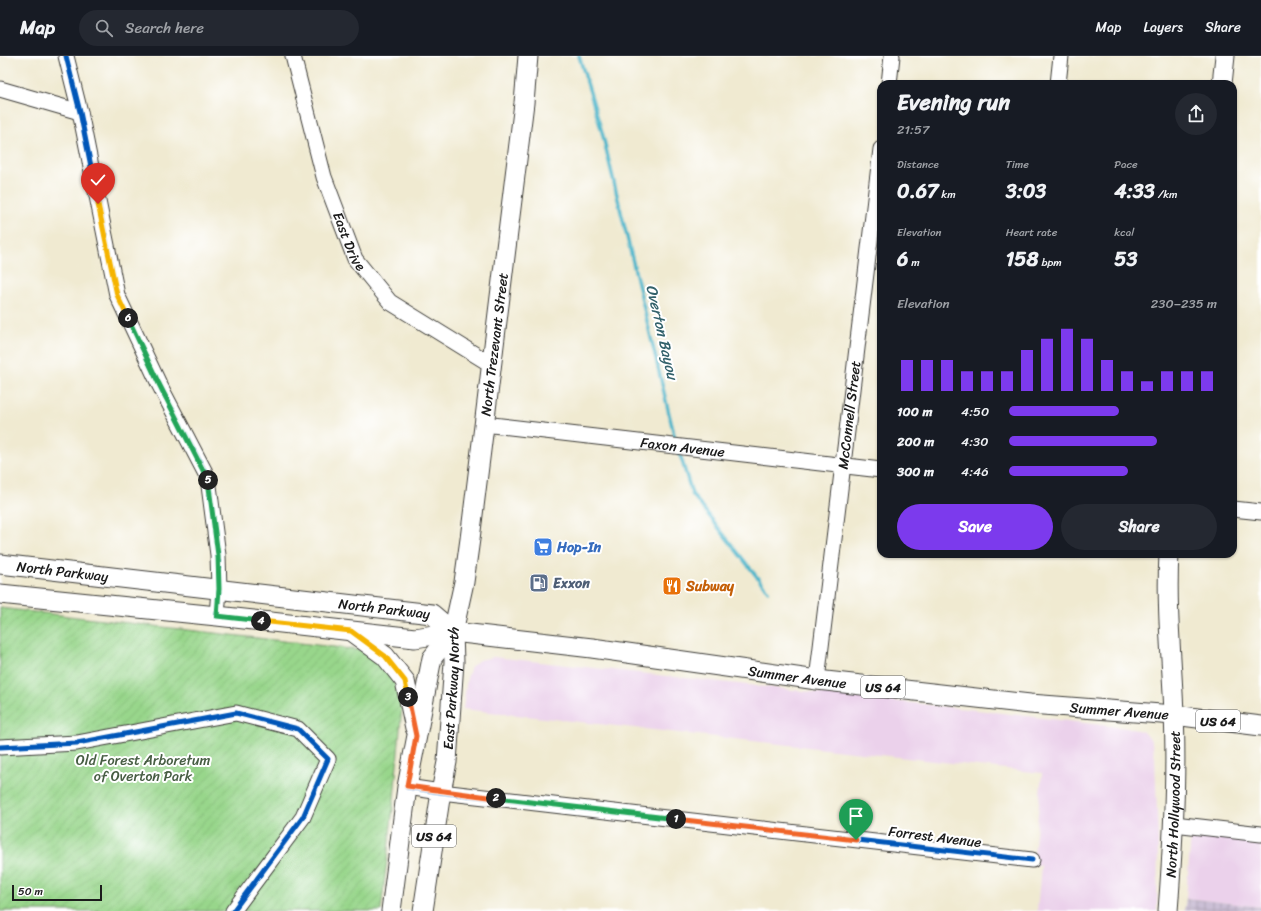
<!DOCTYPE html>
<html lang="en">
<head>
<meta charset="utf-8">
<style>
	body { margin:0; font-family:Sriracha,sans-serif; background:#242831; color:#f1f3f6; height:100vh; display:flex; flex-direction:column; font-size:15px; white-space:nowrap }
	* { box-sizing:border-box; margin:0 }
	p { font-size:13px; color:#9ea1a6 }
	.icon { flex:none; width:22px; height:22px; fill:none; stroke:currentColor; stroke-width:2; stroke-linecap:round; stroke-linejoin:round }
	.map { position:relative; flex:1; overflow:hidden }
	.sheet { position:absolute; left:877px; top:24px; width:360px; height:478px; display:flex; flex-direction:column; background:#171b24; border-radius:12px; box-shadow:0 1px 3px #0004 }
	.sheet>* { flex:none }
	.scale { position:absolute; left:12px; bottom:10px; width:90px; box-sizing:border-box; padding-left:4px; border:2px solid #1c1c1c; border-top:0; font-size:11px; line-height:14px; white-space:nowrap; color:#1c1c1c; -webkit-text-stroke:3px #fff; paint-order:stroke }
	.pin { position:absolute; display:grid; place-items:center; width:34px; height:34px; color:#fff; margin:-41px -17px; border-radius:50% 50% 50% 0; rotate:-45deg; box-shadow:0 0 4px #0007 }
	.pin .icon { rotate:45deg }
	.km { position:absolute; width:20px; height:20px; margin:-10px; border-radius:50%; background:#222; color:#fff; font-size:11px; line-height:20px; text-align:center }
	.round { display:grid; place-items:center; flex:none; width:42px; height:42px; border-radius:21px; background:#242831 }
	.overview { display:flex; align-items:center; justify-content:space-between; height:68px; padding:0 20px }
	h1 { font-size:22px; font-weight:700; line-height:30px }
	.figures { display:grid; grid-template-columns:repeat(3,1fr); gap:6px; height:68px; padding:4px 20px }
	.figures div { display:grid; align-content:center }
	.figures b { font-size:20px; font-weight:700 }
	.figures small { font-size:11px; font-weight:400 }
	.figures p { font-size:11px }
	.chart { height:112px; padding:8px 20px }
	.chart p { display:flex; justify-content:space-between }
	.chart svg { width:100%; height:72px; margin-top:4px; stroke:#7c3aed; stroke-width:6 }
	.button { display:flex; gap:8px; margin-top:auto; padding:8px 20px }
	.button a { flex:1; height:46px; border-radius:24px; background:#7c3aed; color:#fff; font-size:16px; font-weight:700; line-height:46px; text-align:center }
	.button a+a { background:#242831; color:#f1f3f6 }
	ul { padding:0 20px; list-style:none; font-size:13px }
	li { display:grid; grid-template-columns:64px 48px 1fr; align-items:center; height:30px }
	li i { height:10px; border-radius:5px; background:#7c3aed }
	header { display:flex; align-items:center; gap:24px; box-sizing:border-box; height:56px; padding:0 20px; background:#171b24; border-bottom:1px solid #363941 }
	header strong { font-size:19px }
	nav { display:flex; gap:22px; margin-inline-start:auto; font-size:14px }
	.search { width:280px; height:36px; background:#242831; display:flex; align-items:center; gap:10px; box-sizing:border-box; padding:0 14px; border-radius:22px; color:#9ea1a6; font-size:15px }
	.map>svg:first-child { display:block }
	.built { fill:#ebd1eb }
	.industrial { fill:url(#industrial-grid) }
	.garden { fill:url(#garden-furrows); stroke:#5a7954 }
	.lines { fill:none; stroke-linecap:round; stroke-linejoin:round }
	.stream { stroke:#4db6cb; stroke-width:3.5 }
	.minor-casing { stroke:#3c3b37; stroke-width:17 }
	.major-casing { stroke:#3c3b37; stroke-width:21 }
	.minor { stroke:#fff; stroke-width:15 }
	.major { stroke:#fff; stroke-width:19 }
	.cycleway-casing { stroke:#fff; stroke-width:8 }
	.cycleway { stroke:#0057b8; stroke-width:5 }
	.split-1-casing { stroke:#fff; stroke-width:8 }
	.split-2-casing { stroke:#fff; stroke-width:8 }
	.split-3-casing { stroke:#fff; stroke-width:8 }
	.split-4-casing { stroke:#fff; stroke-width:8 }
	.split-5-casing { stroke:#fff; stroke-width:8 }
	.split-6-casing { stroke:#fff; stroke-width:8 }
	.split-7-casing { stroke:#fff; stroke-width:8 }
	.split-1 { stroke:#f0652b; stroke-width:5 }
	.split-2 { stroke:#22a559; stroke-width:5 }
	.split-3 { stroke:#f0652b; stroke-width:5 }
	.split-4 { stroke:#f5b400; stroke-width:5 }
	.split-5 { stroke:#22a559; stroke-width:5 }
	.split-6 { stroke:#22a559; stroke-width:5 }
	.split-7 { stroke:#f5b400; stroke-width:5 }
	.labels { text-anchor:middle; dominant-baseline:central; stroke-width:4; stroke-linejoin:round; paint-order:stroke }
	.shield { fill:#fff; stroke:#606060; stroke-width:1 }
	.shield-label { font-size:13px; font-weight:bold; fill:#1c1c1c }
	.street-label { font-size:14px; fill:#1c1c1c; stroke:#fff }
	.shop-label { font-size:14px; font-weight:bold; fill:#366cbe; stroke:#fff; text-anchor:start }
	.service-label { font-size:14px; font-weight:bold; fill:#4e5e75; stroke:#fff; text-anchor:start }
	.food-label { font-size:14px; font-weight:bold; fill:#c56008; stroke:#fff; text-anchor:start }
	.park-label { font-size:14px; fill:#475d43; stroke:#fff }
	.water-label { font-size:15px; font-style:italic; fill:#32616b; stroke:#fff }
</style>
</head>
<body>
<header>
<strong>Map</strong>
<div class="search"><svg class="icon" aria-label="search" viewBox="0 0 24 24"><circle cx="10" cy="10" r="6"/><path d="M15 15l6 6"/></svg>Search here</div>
<nav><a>Map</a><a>Layers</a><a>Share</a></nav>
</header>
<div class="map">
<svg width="1261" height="855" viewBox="0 0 1261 855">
	<defs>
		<pattern id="industrial-grid" width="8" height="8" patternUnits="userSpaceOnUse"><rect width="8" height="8" fill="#cbbfd5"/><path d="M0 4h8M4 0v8" fill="none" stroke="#aea4b6"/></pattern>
		<pattern id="garden-furrows" width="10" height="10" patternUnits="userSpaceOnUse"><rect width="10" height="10" fill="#98d68b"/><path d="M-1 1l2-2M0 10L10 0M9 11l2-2" fill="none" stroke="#82b777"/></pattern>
	</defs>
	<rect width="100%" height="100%" fill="#fff"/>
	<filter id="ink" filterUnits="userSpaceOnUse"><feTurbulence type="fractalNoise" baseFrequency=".025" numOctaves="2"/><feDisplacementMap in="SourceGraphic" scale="8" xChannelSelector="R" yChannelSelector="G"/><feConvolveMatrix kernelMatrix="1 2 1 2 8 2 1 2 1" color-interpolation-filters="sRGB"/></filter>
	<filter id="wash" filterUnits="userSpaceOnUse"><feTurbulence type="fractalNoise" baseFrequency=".012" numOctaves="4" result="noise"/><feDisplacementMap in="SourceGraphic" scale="16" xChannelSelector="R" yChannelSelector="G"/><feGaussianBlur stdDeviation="0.9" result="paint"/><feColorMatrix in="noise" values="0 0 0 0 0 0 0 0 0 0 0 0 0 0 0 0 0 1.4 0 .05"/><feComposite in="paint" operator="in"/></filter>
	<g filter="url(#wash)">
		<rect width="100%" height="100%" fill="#f0ead1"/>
		<g class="built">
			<path d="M494,601L985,655L1127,672L1142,675L1149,681L1152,687L1155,701L1158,783L1157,855H1037L1041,809H1033L1042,717L463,653L467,622L471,611L479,604Z"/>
			<path d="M1194,777L1261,786V851L1186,842L1191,780Z"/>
		</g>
		<path class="industrial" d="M1186,842L1261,851V855H1184Z"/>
		<path class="garden" d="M0,552L360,594L374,598L403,639L394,743L381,855H0Z"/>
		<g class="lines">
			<g class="stream">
				<path d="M579,0L602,76L676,387"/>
				<path d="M679,395L692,438L768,535"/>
			</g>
		</g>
	</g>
	<g filter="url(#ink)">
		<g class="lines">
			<defs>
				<g id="minor">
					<path d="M66,0L80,56L117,239L159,328L208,422L218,499L219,533L217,560"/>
					<path id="s1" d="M293,0L324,121L355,203L390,246L492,309"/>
					<path d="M889,28L892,0"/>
					<path d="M1058,28L1061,0"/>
					<path d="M0,33L80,56"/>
					<path id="s2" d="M484,368L881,414"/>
					<path d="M1233,453L1261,456"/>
					<path id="s3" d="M817,624L881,93"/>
					<path d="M0,691L77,687L236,657L298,673L328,703L303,761L233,855"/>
					<path d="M407,731L441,736L562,750L1032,804"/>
					<path d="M1174,768L1261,778"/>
				</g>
				<g id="major">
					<path d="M1222,28L1225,0"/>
					<path id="s4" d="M0,508L432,558L453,576"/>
					<path id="s5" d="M0,538L217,560L415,582L453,576L592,592L817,624L1030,648L1174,659L1261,670"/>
					<path d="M352,576L385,600L405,625L415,672"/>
					<path d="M391,855L407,731L432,602L453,576"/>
					<path id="s6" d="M423,855L441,736L447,706L454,606L453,576L464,526L470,483L524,47L528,0"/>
					<path id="s7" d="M1168,855C1173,790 1177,724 1174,658C1172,605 1166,552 1169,498"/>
				</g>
			</defs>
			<use href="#minor" class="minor-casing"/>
			<use href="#major" class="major-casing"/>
			<use href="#minor" class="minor"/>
			<use href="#major" class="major"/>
			<defs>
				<g id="cycleway">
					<path d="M66,0L80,56L117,239L159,328L208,422L218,499L219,533L217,560"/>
					<path d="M0,691L77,687L236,657L298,673L328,703L303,761L233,855"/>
					<path d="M407,731L441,736L562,750L1032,804"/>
				</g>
			</defs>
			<use href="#cycleway" class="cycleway-casing"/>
			<use href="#cycleway" class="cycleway"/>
		</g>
	</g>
	<g class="lines" filter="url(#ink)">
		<defs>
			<path id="split-1" d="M676,763L856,784"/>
			<path id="split-2" d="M496,742L676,763"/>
			<path id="split-3" d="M408,641L416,680L407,730L496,742"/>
			<path id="split-4" d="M261,565L351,575L385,600L405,625L408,641"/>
			<path id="split-5" d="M208,424L218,499L219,533L217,560L261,565"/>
			<path id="split-6" d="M128,262L159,328L208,424"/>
			<path id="split-7" d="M98,148L117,239L128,262"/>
		</defs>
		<use href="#split-1" class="split-1-casing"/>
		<use href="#split-2" class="split-2-casing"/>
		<use href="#split-3" class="split-3-casing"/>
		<use href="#split-4" class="split-4-casing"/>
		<use href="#split-5" class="split-5-casing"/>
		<use href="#split-6" class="split-6-casing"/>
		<use href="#split-7" class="split-7-casing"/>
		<use href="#split-1" class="split-1"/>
		<use href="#split-2" class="split-2"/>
		<use href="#split-3" class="split-3"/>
		<use href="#split-4" class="split-4"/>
		<use href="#split-5" class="split-5"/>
		<use href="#split-6" class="split-6"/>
		<use href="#split-7" class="split-7"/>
	</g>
	<defs>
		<symbol id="supermarket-square" viewBox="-11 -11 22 22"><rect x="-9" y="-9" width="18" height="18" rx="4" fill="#3f7fe0" stroke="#fff"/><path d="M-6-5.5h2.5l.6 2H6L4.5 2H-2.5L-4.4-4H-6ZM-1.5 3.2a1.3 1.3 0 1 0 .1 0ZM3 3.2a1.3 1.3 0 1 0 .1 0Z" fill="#fff"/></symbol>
		<symbol id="fuel-square" viewBox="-11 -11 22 22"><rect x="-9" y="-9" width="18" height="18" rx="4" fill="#5c6f8a" stroke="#fff"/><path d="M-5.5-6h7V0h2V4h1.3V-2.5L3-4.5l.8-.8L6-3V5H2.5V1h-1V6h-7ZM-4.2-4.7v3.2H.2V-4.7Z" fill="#fff"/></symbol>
		<symbol id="restaurant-square" viewBox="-11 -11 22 22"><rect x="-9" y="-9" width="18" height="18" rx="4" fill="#e8710a" stroke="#fff"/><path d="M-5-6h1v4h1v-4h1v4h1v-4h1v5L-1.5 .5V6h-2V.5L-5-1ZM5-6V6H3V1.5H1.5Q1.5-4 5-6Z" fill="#fff"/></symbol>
	</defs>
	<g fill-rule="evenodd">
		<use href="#supermarket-square" x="532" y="480" width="22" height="22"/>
		<use href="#fuel-square" x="528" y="516" width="22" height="22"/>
		<use href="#restaurant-square" x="661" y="519" width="22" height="22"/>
	</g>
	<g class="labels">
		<g class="shield">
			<rect x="861" y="620" width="44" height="22" rx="3"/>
			<rect x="1196" y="654" width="44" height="22" rx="3"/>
			<rect x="412" y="769" width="44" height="22" rx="3"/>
		</g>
		<g class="shield-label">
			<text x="883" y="631">US 64</text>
			<text x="1218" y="665">US 64</text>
			<text x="434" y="780">US 64</text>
		</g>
		<g class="street-label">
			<text stroke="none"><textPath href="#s1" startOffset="194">East Drive</textPath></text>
			<text stroke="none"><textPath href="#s6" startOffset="572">North Trezevant Street</textPath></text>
			<text stroke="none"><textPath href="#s3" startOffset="267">McConnell Street</textPath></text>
			<text stroke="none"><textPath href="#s2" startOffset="200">Faxon Avenue</textPath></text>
			<text stroke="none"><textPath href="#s4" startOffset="63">North Parkway</textPath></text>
			<text stroke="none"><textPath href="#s4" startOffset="387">North Parkway</textPath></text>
			<text stroke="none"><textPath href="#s5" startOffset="803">Summer Avenue</textPath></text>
			<text stroke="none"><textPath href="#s6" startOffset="225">East Parkway North</textPath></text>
			<text stroke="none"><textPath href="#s5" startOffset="1127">Summer Avenue</textPath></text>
			<text stroke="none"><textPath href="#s7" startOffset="107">North Hollywood Street</textPath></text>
			<text transform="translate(935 781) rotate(7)">Forrest Avenue</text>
		</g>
		<g class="shop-label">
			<text x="557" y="491">Hop-In</text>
		</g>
		<g class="service-label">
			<text x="553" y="527">Exxon</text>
		</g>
		<g class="food-label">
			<text x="686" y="530">Subway</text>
		</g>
		<g class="park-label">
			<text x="143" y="704">Old Forest Arboretum<tspan x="143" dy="16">of Overton Park</tspan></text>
		</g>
		<g class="water-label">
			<text transform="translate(662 276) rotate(77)">Overton Bayou</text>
		</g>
	</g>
</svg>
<div class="scale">50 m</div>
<div class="pin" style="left:856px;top:784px;background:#1e9e55"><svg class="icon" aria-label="arrive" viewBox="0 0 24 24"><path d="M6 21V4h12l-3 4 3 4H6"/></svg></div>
<div class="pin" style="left:98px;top:148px;background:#d93025"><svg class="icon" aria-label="check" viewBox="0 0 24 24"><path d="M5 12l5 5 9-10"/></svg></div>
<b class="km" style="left:676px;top:763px">1</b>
<b class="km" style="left:496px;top:742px">2</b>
<b class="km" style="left:408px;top:641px">3</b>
<b class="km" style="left:261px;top:565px">4</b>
<b class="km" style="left:208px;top:424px">5</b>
<b class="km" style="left:128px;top:262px">6</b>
<section class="sheet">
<div class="overview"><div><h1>Evening run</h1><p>21:57</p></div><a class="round"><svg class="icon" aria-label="share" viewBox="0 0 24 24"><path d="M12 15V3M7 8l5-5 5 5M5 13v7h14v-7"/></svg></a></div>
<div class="figures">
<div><p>Distance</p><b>0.67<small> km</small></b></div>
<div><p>Time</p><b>3:03</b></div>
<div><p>Pace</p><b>4:33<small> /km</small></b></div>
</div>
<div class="figures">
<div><p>Elevation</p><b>6<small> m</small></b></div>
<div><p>Heart rate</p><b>158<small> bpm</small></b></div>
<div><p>kcal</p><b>53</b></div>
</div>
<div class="chart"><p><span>Elevation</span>230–235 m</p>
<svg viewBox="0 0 160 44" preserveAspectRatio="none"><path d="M5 44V25M15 44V25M25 44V25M35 44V32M45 44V32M55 44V32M65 44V19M75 44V12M85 44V6M95 44V12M105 44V25M115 44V32M125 44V38M135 44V32M145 44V32M155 44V32"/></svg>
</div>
<ul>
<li><b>100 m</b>4:50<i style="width:53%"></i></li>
<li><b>200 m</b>4:30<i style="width:71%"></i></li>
<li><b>300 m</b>4:46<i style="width:57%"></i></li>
</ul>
<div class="button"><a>Save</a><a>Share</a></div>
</section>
</div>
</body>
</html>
